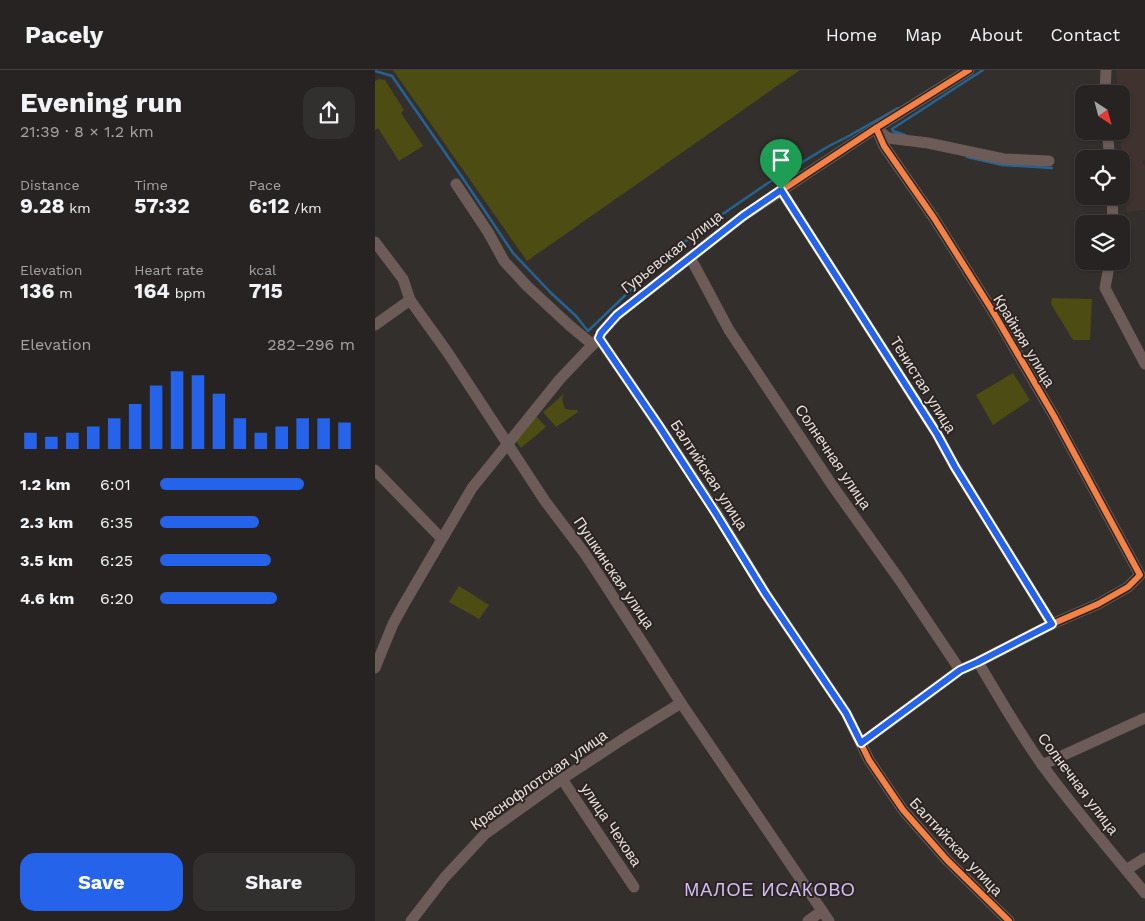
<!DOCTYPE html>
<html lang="en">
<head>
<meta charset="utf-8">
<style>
	body { margin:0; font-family:"Work Sans",sans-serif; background:#322f2f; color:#f1f3f6; height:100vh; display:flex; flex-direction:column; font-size:19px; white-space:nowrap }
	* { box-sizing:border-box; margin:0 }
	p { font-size:16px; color:#a4a4a5 }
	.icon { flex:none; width:28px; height:28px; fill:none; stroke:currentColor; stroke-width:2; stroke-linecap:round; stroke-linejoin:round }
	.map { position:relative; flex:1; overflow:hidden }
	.details { display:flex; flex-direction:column; background:#262322; width:375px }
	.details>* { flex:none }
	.needle { width:32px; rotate:144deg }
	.fabs { position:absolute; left:700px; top:15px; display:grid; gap:10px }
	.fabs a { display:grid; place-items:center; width:55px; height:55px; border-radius:10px; background:#262322; box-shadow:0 1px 4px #0004,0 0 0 1px #424040; font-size:25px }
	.pin { position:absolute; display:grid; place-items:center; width:42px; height:42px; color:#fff; margin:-51px -21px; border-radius:50% 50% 50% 0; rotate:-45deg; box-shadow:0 0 5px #0007 }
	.pin .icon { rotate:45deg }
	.round { display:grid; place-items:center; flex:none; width:52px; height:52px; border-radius:15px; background:#322f2f }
	.headline { display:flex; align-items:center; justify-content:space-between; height:85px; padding:0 20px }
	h1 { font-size:28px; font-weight:700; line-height:38px }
	.metrics { display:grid; grid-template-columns:repeat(3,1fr); gap:8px; height:85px; padding:5px 20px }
	.metrics div { display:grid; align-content:center }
	.metrics b { font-size:21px; font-weight:700 }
	.metrics small { font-size:14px; font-weight:400 }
	.metrics p { font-size:14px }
	.chart { height:140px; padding:10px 20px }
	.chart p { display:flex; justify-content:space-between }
	.chart svg { width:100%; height:90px; margin-top:5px; stroke:#2563eb; stroke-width:6 }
	.action { display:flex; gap:10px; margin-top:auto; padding:10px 20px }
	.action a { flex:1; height:58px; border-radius:15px; background:#2563eb; color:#fff; font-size:20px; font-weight:700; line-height:58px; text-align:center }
	.action a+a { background:#322f2f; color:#f1f3f6 }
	ul { padding:0 20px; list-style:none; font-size:16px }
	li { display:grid; grid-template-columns:80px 60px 1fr; align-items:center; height:38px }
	li i { height:12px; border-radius:6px; background:#2563eb }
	header { display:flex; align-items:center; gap:30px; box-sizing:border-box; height:70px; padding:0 25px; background:#262322; border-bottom:1px solid #424040 }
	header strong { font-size:24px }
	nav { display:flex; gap:28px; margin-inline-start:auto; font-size:18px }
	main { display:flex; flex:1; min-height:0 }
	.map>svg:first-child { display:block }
	.built { fill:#40322e }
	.green { fill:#4d4c12 }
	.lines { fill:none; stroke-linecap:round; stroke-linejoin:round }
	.stream { stroke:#246393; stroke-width:2.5 }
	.minor { stroke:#6c5b57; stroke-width:11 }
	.cycleway-casing { stroke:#2c2421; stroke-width:9 }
	.cycleway { stroke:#f48246; stroke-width:6 }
	.route-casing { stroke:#fff; stroke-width:10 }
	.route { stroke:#2563eb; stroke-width:6 }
	.labels { text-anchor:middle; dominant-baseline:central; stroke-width:4; stroke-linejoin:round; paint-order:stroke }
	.street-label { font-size:15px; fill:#e6e0de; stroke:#2c2421 }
	.quarter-label { font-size:18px; letter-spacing:1px; fill:#d2bef6; stroke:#2c2421 }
</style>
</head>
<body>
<header>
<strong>Pacely</strong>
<nav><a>Home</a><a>Map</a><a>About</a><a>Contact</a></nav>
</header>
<main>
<section class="details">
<div class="headline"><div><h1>Evening run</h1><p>21:39 · 8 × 1.2 km</p></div><a class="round"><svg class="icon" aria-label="share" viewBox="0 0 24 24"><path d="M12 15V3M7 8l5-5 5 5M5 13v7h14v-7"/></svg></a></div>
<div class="metrics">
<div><p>Distance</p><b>9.28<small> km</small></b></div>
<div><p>Time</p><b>57:32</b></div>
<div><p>Pace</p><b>6:12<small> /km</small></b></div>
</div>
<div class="metrics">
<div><p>Elevation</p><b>136<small> m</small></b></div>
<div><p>Heart rate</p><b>164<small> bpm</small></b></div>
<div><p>kcal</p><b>715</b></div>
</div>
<div class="chart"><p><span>Elevation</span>282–296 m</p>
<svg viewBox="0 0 160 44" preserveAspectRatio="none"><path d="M5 44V36M15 44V38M25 44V36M35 44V33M45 44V29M55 44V22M65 44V13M75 44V6M85 44V8M95 44V17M105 44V29M115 44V36M125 44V33M135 44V29M145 44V29M155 44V31"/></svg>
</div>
<ul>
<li><b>1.2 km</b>6:01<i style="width:74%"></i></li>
<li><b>2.3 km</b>6:35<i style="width:51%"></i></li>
<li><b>3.5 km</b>6:25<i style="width:57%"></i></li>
<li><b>4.6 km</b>6:20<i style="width:60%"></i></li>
</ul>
<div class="action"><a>Save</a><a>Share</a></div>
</section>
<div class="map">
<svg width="770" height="851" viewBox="0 0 770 851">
	<rect width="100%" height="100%" fill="#332f2d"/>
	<path class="built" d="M741,0H770V90L767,92L770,96V140L752,142L749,123L745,61H746V24H743Z"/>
	<g class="green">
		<path d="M18,0H425L152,191Z"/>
		<path d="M4,9L10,10L29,40L26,43L48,76L24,91L3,58L0,60V11Z"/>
		<path d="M677,228L717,229L715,270H698L676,234Z"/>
		<path d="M638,303L655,330L618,355L601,325Z"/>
		<path d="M189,324L187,329L190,339L196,340H202L203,342L181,357L168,342Z"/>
		<path d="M161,346L171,357L146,378L141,371Z"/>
		<path d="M84,516L114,535L104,549L74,532Z"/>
	</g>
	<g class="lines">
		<g class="stream">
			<path d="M0,1L17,6L87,107L138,183L176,223L201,246L213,261L284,193L308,173L336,152L393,113L454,76L472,67L523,38"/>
			<path d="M530,65L518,61L517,59L608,0"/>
			<path d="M592,87L627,95L677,98"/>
		</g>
		<g class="minor">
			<path d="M594,0L501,58L368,146L242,245L226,263L224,268L284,356L341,442L390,523L471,643L494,690L528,740L572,790L634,851"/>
			<path d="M730,24L731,0"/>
			<path d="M502,59L513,68L553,73L629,89L674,91"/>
			<path d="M732,61L735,89"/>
			<path d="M81,114L113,162L129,191L152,216L194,255L218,275"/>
			<path d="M406,120L562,364L580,397L677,554"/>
			<path d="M737,126L738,154"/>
			<path d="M0,172L28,209L35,230L73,283L170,431L210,484L233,519L306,633L454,851"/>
			<path d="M315,187L354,260L457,415L524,509L585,600"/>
			<path d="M735,191L730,218L770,294"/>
			<path d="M0,255L35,230"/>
			<path d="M0,400L66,468"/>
			<path d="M603,592C624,627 644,663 668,696C700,740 736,781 770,823"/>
			<path d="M0,598L18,554L29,534L97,418L185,309L224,268"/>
			<path d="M486,673L585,600L603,592L677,554L723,534L753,517L765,505L679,346L617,240L559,148L509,76L501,58"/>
			<path d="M667,695L770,648"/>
			<path d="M187,709L259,817"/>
			<path d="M751,800L770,788"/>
			<path d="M36,851L70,807L110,764L187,709L251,667L306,633"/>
			<path d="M433,851L447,841"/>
		</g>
		<defs>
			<g id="cycleway">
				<path d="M594,0L501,58L368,146L242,245L226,263L224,268L284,356L341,442L390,523L471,643L494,690L528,740L572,790L634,851"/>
				<path d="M486,673L585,600L603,592L677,554L723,534L753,517L765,505L679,346L617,240L559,148L509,76L501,58"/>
			</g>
		</defs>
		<use href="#cycleway" class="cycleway-casing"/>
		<use href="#cycleway" class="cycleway"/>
	</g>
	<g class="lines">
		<defs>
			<path id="route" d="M406,120L562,364L580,397L677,554L603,592L585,600L486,673L471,643L390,523L340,442L284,356L224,268L226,263L242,245L368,146Z"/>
		</defs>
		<use href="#route" class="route-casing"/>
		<use href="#route" class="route"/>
	</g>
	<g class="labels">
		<g class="street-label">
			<text transform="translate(297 182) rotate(-38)">Гурьевская улица</text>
			<text transform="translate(649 271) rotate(59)">Крайняя улица</text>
			<text transform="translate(548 315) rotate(58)">Тенистая улица</text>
			<text transform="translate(458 387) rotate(56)">Солнечная улица</text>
			<text transform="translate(334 405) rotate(57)">Балтийская улица</text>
			<text transform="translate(239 503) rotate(56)">Пушкинская улица</text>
			<text transform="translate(164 710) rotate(-35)">Краснофлотская улица</text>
			<text transform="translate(703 714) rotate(53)">Солнечная улица</text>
			<text transform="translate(236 755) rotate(56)">улица Чехова</text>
			<text transform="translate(581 777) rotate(47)">Балтийская улица</text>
		</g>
		<g class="quarter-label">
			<text x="395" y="819">МАЛОЕ ИСАКОВО</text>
		</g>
	</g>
</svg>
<div class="fabs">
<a><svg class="needle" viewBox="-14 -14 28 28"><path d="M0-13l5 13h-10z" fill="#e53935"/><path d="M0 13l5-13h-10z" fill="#a4a4a5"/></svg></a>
<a><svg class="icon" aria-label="locate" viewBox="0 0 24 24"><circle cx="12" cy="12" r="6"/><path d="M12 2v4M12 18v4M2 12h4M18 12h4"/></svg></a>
<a><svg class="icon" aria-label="layers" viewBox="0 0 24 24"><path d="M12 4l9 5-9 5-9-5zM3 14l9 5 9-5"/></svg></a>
</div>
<div class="pin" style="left:406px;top:120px;background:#1e9e55"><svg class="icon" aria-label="arrive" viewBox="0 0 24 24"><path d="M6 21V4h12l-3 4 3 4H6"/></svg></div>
</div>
</main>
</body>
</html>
